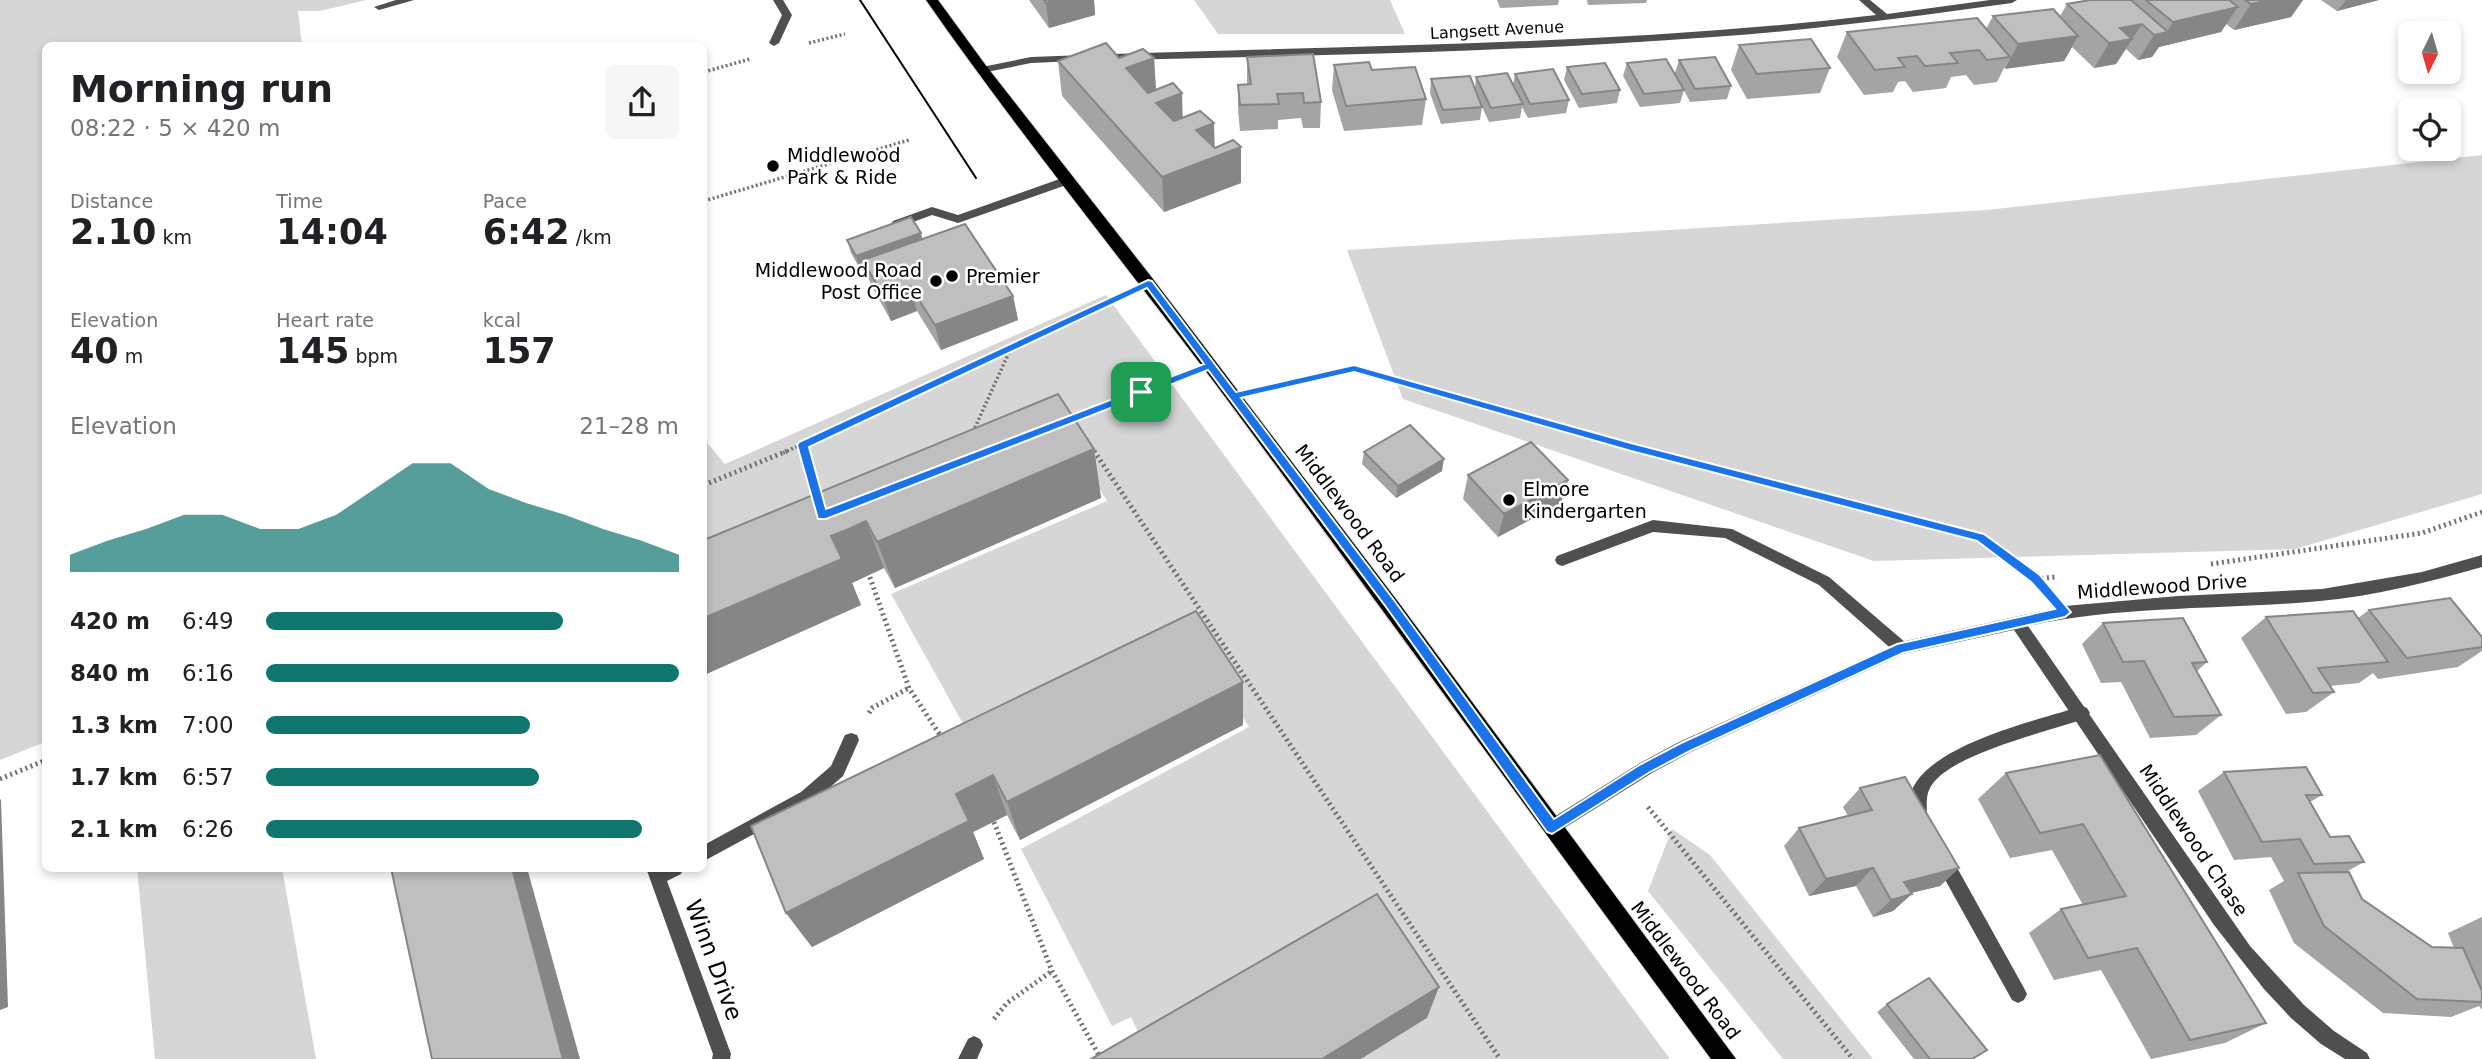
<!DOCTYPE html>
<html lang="en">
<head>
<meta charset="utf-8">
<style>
	body { margin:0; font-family:"DejaVu Sans",sans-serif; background:#f6f6f6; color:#202124; height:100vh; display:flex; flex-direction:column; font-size:26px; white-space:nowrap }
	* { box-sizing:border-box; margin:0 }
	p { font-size:23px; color:#757577 }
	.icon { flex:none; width:38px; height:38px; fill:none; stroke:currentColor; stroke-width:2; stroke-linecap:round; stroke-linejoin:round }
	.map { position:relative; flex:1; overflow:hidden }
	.drawer { position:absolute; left:42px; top:42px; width:665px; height:830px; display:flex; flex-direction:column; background:#fff; border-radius:10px; box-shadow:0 4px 10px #0003 }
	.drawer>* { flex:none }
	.needle { width:46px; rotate:185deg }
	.fabs { position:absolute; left:2398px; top:21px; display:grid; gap:14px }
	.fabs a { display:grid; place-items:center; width:63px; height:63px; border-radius:10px; background:#fff; box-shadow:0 4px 10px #0003; font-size:35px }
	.pin { position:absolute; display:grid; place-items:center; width:60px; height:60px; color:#fff; margin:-30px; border-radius:14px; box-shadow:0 4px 10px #0006 }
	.round { display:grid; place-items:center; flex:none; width:74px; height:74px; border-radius:10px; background:#f6f6f6 }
	.head { display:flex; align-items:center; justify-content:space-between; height:119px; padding:0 28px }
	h1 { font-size:38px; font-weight:800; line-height:52px }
	.metrics { display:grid; grid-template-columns:repeat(3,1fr); gap:10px; height:119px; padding:7px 28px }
	.metrics div { display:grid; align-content:center }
	.metrics b { font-size:35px; font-weight:800 }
	.metrics small { font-size:19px; font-weight:400 }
	.metrics p { font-size:19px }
	.chart { height:196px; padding:14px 28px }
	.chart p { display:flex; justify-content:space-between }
	.chart svg { width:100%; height:126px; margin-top:7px; fill:#0f766e; opacity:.7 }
	ul { padding:0 28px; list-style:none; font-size:23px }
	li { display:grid; grid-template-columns:112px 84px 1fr; align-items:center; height:52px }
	li i { height:18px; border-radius:9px; background:#0f766e }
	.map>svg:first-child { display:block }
	.green { fill:#d6d6d6 }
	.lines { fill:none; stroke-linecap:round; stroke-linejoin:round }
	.primary-casing { stroke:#dbdbdb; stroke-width:2 }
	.path-far1 { stroke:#717171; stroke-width:3.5; stroke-dasharray:2 2.5; stroke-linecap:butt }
	.path { stroke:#717171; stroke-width:5; stroke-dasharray:2 3.5; stroke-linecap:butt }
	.service { fill:#4f4f4f; fill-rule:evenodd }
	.minor { fill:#4f4f4f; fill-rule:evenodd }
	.primary { fill:#000; fill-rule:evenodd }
	.tram { stroke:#000; stroke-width:2 }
	.wall { fill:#a4a4a4 }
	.shaded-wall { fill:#868686 }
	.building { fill:#bfbfbf; stroke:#868686; stroke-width:2 }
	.route { fill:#1a73e8; stroke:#fff; stroke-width:2; fill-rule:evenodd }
	.poi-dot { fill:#000; stroke:#fff; stroke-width:2.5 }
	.labels { text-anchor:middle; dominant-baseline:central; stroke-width:5; stroke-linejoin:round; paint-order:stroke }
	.far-street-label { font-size:16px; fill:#000; stroke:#fff }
	.poi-label { font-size:19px; fill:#000; stroke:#fff; text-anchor:start }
	.street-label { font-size:19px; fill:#000; stroke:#fff }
	.near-street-label { font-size:23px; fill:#000; stroke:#fff }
</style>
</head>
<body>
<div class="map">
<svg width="2482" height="1059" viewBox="0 0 2482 1059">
	<rect width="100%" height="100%" fill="#fff"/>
	<g class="green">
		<path d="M0,0H366L320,11H298L302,45L46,46L45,742L0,760Z"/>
		<path d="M1194,0H1390L1405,34H1218Z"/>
		<path d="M2482,155V494L2295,549L1874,561L1403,399L1347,250L1986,210Z"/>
		<path d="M1106,295L1670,1059H1361L1427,1018L1150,1058L1131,1017L1112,1026L1021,849L1249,727L1185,629L966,729L891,594L1107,501L1058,420L704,560V439L725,464Z"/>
		<path d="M1672,829L1710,855L1873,1059H1783L1648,891Z"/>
		<path d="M137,868H282L316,1059H155Z"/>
	</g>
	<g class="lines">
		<defs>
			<path id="primary" d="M926,0H938L987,67L1153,279L1396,599L1736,1059H1711C1546,835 1383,609 1217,386C1120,257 1018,132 926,0Z"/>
		</defs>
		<use href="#primary" class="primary-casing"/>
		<g class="path-far1">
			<path d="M809,43L845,34"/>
			<path d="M704,72L750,59"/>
			<path d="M829,153L834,163"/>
			<path d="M704,201L909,140"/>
			<path d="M1268,388L1354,368L1655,453"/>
			<path d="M1070,419L1177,378"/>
			<path d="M973,432L1011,348"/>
			<path d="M803,445L805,453"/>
			<path d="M1092,449L1095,453"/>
			<path d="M783,453L1116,298"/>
		</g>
		<g class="path">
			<path d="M805,451L817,498"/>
			<path d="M1094,451L1500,1059"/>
			<path d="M1648,451L1980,537L2041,585"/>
			<path d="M704,485L787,451"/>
			<path d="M2211,564L2422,533L2482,512"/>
			<path d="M868,572L909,688L942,738"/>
			<path d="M2036,579L2055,577"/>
			<path d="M869,713L872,708L909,688"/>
			<path d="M0,779L46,760"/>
			<path d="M1648,807L1853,1059"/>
			<path d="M992,817L1052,971L1101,1059"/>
			<path d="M994,1019L1007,1003L1052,971"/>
		</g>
		<g class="service">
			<path d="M396,0H414L379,10L374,7Z"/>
			<path d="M773,0H783L792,15L779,43L774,46L769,43L782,15Z"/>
			<path d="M1068,176L1072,177V183L958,223L932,215L897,228L891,224L893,221L932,207L958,215Z"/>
			<path d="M1653,520L1732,529L1829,577L1906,643L1908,648L1906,653L1901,654L1896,653L1819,585L1725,538L1653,532L1562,566L1557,564L1555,560L1557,556Z"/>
			<path d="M2082,706L2087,708L2090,713L2087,718C2051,731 1947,754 1930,788C1924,799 1929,810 1925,820L1919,823L1913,820C1883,753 2041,720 2082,706Z"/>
			<path d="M1944,853L1950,855L2024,988L2027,994L2024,1000L2018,1003L2012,1000L1938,867L1936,861L1938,855Z"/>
		</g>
		<g class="minor">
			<path d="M1859,0H1870L1887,14L1990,0H2017L2012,3C1912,17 1813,30 1713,37C1501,53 1289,56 1077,61L1031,63L982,73L977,70L982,67L1031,57C1313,45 1595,48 1876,15Z"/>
			<path d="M2482,555V567C2429,582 2375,596 2320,601C2223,610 2124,605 2028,626L2250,946L2304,1005L2334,1031L2367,1053L2370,1059H2345L2321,1044L2291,1018L2264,989L2214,925L2014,630L1903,654L1691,752L1652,773L1558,832L1552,835L1546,832L1544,827L1546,822L1640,763L1679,742L1901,642L2065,606L2178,596L2322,589L2422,572Z"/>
			<path d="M851,733L857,735L859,740L843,776L813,802L704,861V845L801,792L831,766L845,735Z"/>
			<path d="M646,868H683L681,874L667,881L731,1054L730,1059H712L713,1054Z"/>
			<path d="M974,1036L980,1039L983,1045L977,1059H958L968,1039Z"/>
		</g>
		<use href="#primary" class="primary"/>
		<path class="tram" d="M860,0L976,178"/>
	</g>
	<g class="wall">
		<path d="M1029,0H1094L1095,15L1049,28Z"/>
		<path d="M1497,0H1559L1558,5L1500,8Z"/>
		<path d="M1587,0H1647L1646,3L1588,5Z"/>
		<path d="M2090,0H2303L2291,17L2234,30L2226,24L2221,32L2159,47L2152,57L2138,60L2126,49L2125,50L2116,64L2094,68L2072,47L2064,61L2004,68L1997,82L1974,85L1966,75L1951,77L1946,88L1913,92L1905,81L1898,82L1893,92L1864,95L1837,57L1847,32L1986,29L1993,16H2060L2067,4Z"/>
		<path d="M2321,0H2379L2337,11Z"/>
		<path d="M1739,45L1830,68L1820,93L1747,99L1731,70Z"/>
		<path d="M1247,57L1321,102L1320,128H1303L1301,118L1278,120V129L1240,131L1238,110V85H1247Z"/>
		<path d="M1119,58H1154L1156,90L1183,118L1214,123V147L1241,183L1164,212L1062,96L1058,61Z"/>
		<path d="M1679,60L1731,86L1727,99L1690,102L1684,90L1680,103L1640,107L1623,76L1627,63L1675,73Z"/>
		<path d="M1334,65L1372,70L1426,99L1422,125L1344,131L1332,90Z"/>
		<path d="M1567,67L1620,90L1617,103L1579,108L1564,80Z"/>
		<path d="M1515,74L1569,100L1566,113L1528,118L1522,107L1520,118L1489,122L1481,105L1482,107L1480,120L1441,124L1430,93L1431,79L1475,88L1476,77L1513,85Z"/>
		<path d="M922,239L1013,296L1018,320L941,350L917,311L891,321L871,285L865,268L860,269L851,253L847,240Z"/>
		<path d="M1094,449L1101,498L895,588L884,568L852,583L861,605L704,675V540Z"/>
		<path d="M1364,452L1442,471L1396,498L1362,464Z"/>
		<path d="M1468,475L1568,480L1561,503L1498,537L1463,499Z"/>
		<path d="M2369,610L2482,637V651L2458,667L2378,679L2373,673L2359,683L2330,686L2334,692L2306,712L2286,714L2241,638L2266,617L2358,618Z"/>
		<path d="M1196,611L1243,682V725L1020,840L1007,815L973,832L984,859L812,947L786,913Z"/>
		<path d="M2103,623L2207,662L2197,671L2221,715L2196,735L2150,738L2121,682L2101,683L2082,644Z"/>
		<path d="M2100,755L2266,1023L2225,1043L2151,1059L2101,970L2054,980L2029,933L2061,909L2083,905L2052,850L2010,858L1978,799L2006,773Z"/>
		<path d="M2224,772L2322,795L2310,802L2330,837L2364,862L2346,872L2362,899L2432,947L2454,948L2448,933L2482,917V1010L2479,1006L2451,1017L2383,1013L2294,943L2269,890L2284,881L2271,857L2234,860L2198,791Z"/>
		<path d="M1860,788L1959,868L1940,886L1911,893L1893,911L1873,917L1856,886L1809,896L1784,846L1799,828L1848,816L1843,807Z"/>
		<path d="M1887,1004L1972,1059H1914L1877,1012Z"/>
	</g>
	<g class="shaded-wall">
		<path d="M1057,0H1094L1095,15L1049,28L1046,3Z"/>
		<path d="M2271,0H2303L2291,17L2234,30L2251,4Z"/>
		<path d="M2346,0H2379L2337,11Z"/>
		<path d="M2238,7L2221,32L2159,47L2152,57L2138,60L2154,35L2167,32L2173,22Z"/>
		<path d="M2142,24L2116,64L2094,68L2109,43L2120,28Z"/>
		<path d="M2078,36L2064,61L2005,69L2018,44Z"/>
		<path d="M1154,58L1156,94L1129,104L1126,68Z"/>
		<path d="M1182,93L1183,129L1156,103Z"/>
		<path d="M1214,123L1215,157L1241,147V183L1164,212L1162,177L1196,130Z"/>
		<path d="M921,233L924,246L863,260L865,268L860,269L856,256Z"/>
		<path d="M910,286L917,311L891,321L883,296Z"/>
		<path d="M1013,296L1018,320L941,350L935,325Z"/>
		<path d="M1094,449L1101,498L895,588L877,542Z"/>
		<path d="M1444,459L1442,471L1396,498L1398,486Z"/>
		<path d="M1568,480L1561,503L1498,537L1504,514Z"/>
		<path d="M866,521L884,568L852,583L861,605L704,675V618L831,536Z"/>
		<path d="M1243,682V725L1020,840L1007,802Z"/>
		<path d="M993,775L1007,815L973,832L984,859L812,947L786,913L956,794Z"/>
		<path d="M0,799L1,800L8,1007L0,1010Z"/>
		<path d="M512,868H527L580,1059H563Z"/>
		<path d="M1873,868L1856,886L1809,896L1826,879Z"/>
		<path d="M1959,868L1940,886L1890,898L1904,882Z"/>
		<path d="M1912,894L1893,911L1873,917L1891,900Z"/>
		<path d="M1439,987L1427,1018L1361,1059H1322Z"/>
	</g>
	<g class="building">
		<path d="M1044,0H1057L1046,3Z"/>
		<path d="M2090,0H2131L2168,32L2154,35L2142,24L2120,28L2132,39L2109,43L2067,4Z"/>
		<path d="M2146,0H2229L2238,7L2173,22Z"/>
		<path d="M2245,0H2271L2251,4Z"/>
		<path d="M2053,9L2078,36L2018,44L1993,16Z"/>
		<path d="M1977,18L2010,57L1987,60L1979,50L1950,53L1958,63L1925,66L1917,56L1898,58L1905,67L1875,70L1847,32Z"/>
		<path d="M1811,39L1830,68L1757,74L1739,45Z"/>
		<path d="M1106,43L1119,58L1143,49L1154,58L1126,68L1148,93L1173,83L1182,93L1156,103L1174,121L1200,111L1214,123L1196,130L1215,148L1233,140L1241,147L1162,177L1058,61Z"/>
		<path d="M1313,54L1321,102L1304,103L1303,93L1277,94L1279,104L1240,105L1238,85L1251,84L1247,57Z"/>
		<path d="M1715,57L1731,86L1695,89L1679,60Z"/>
		<path d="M1666,59L1684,90L1644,94L1627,63Z"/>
		<path d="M1369,62L1372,70L1415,67L1426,99L1346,106L1334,65Z"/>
		<path d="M1605,63L1620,90L1582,94L1567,67Z"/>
		<path d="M1553,69L1569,100L1530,104L1515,74Z"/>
		<path d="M1507,73L1523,104L1491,108L1476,77Z"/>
		<path d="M1470,76L1482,107L1443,110L1431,79Z"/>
		<path d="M911,217L921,233L856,256L847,240Z"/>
		<path d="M965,224L1013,296L935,325L910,286L883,296L863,260Z"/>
		<path d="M1058,394L1094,449L877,542L866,521L851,528L831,536L842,559L704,618V540Z"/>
		<path d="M1410,425L1444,459L1398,486L1364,452Z"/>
		<path d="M1531,442L1568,480L1504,514L1468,475Z"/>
		<path d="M2450,598L2482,637V647L2407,658L2369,610Z"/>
		<path d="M1196,611L1243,682L1007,802L993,775L956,794L969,821L786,913L751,826Z"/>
		<path d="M2353,611L2388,662L2318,668L2334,692L2313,693L2266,617Z"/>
		<path d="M2183,618L2207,662L2192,663L2221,715L2174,717L2144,661L2123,662L2103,623Z"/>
		<path d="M2100,755L2266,1023L2190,1040L2137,948L2088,958L2061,909L2126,896L2083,824L2040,833L2006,773Z"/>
		<path d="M2306,767L2322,795H2306L2330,837L2349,836L2364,862L2314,864L2300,839L2262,842L2224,772Z"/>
		<path d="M1905,777L1959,868L1904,882L1912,894L1891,900L1873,868L1826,879L1799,828L1872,810L1860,788Z"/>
		<path d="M391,868H512L563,1059H432Z"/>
		<path d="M2349,872L2362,899L2432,947L2463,948L2482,991V1002L2417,999L2324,926L2298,873Z"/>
		<path d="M1377,894L1439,987L1322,1059H1091Z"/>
		<path d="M1929,978L1987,1050L1972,1059H1930L1887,1004Z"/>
	</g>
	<path class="route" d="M1148,280L1152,281L1236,392L1354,365L1631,443L1984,534L2040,575L2071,612L2065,617L1903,653L1690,751L1650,772L1552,834L1547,832L1386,607L1208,370L826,519H818L797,445L799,442ZM1147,288L1204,364L826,509L809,447ZM1354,372L1631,451L1977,541L2031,582L2055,609L1897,644L1681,743L1641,764L1554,819L1394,600L1241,398Z"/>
	<g class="poi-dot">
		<circle cx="773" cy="166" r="7"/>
		<circle cx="952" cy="276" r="7"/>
		<circle cx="936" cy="281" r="7"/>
		<circle cx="1509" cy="500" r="7"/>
	</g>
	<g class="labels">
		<g class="far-street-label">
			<text transform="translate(1497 30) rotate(-3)">Langsett Avenue</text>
		</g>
		<g class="poi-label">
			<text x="787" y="155">Middlewood<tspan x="787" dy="22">Park &amp; Ride</tspan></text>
			<text x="922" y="270" text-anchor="end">Middlewood Road<tspan x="922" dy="22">Post Office</tspan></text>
			<text x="966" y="276">Premier</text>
			<text x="1523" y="489">Elmore<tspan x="1523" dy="22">Kindergarten</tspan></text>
		</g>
		<g class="street-label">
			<text transform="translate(1350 513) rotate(53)">Middlewood Road</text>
			<text transform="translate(2162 586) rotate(-4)">Middlewood Drive</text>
			<text transform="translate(2194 840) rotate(56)">Middlewood Chase</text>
			<text transform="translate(1686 970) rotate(53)">Middlewood Road</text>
		</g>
		<g class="near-street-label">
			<text transform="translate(714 960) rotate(70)">Winn Drive</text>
		</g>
	</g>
</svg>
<div class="fabs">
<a><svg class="needle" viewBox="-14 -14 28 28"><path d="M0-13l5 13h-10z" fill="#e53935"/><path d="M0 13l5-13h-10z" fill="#757577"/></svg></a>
<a><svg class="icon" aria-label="locate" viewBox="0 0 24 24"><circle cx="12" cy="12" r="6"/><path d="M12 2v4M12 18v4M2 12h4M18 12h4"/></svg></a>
</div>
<div class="pin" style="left:1141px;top:392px;background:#1e9e55"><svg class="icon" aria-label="arrive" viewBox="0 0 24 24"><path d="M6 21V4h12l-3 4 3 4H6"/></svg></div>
<section class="drawer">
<div class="head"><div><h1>Morning run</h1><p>08:22 · 5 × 420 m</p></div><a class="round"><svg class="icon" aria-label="share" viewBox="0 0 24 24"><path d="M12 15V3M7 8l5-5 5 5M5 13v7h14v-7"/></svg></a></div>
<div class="metrics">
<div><p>Distance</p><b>2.10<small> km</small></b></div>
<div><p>Time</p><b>14:04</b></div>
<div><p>Pace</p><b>6:42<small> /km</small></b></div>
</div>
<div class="metrics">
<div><p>Elevation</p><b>40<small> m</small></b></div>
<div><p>Heart rate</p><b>145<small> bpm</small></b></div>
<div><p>kcal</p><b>157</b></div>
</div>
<div class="chart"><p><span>Elevation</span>21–28 m</p>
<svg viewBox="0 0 160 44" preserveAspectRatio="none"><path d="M0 44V38L10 33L20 29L30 24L40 24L50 29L60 29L70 24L80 15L90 6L100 6L110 15L120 20L130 24L140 29L150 33L160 38V44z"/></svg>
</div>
<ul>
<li><b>420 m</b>6:49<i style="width:72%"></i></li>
<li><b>840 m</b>6:16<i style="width:100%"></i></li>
<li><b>1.3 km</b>7:00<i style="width:64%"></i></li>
<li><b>1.7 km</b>6:57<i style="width:66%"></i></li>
<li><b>2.1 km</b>6:26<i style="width:91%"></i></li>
</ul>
</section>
</div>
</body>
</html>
